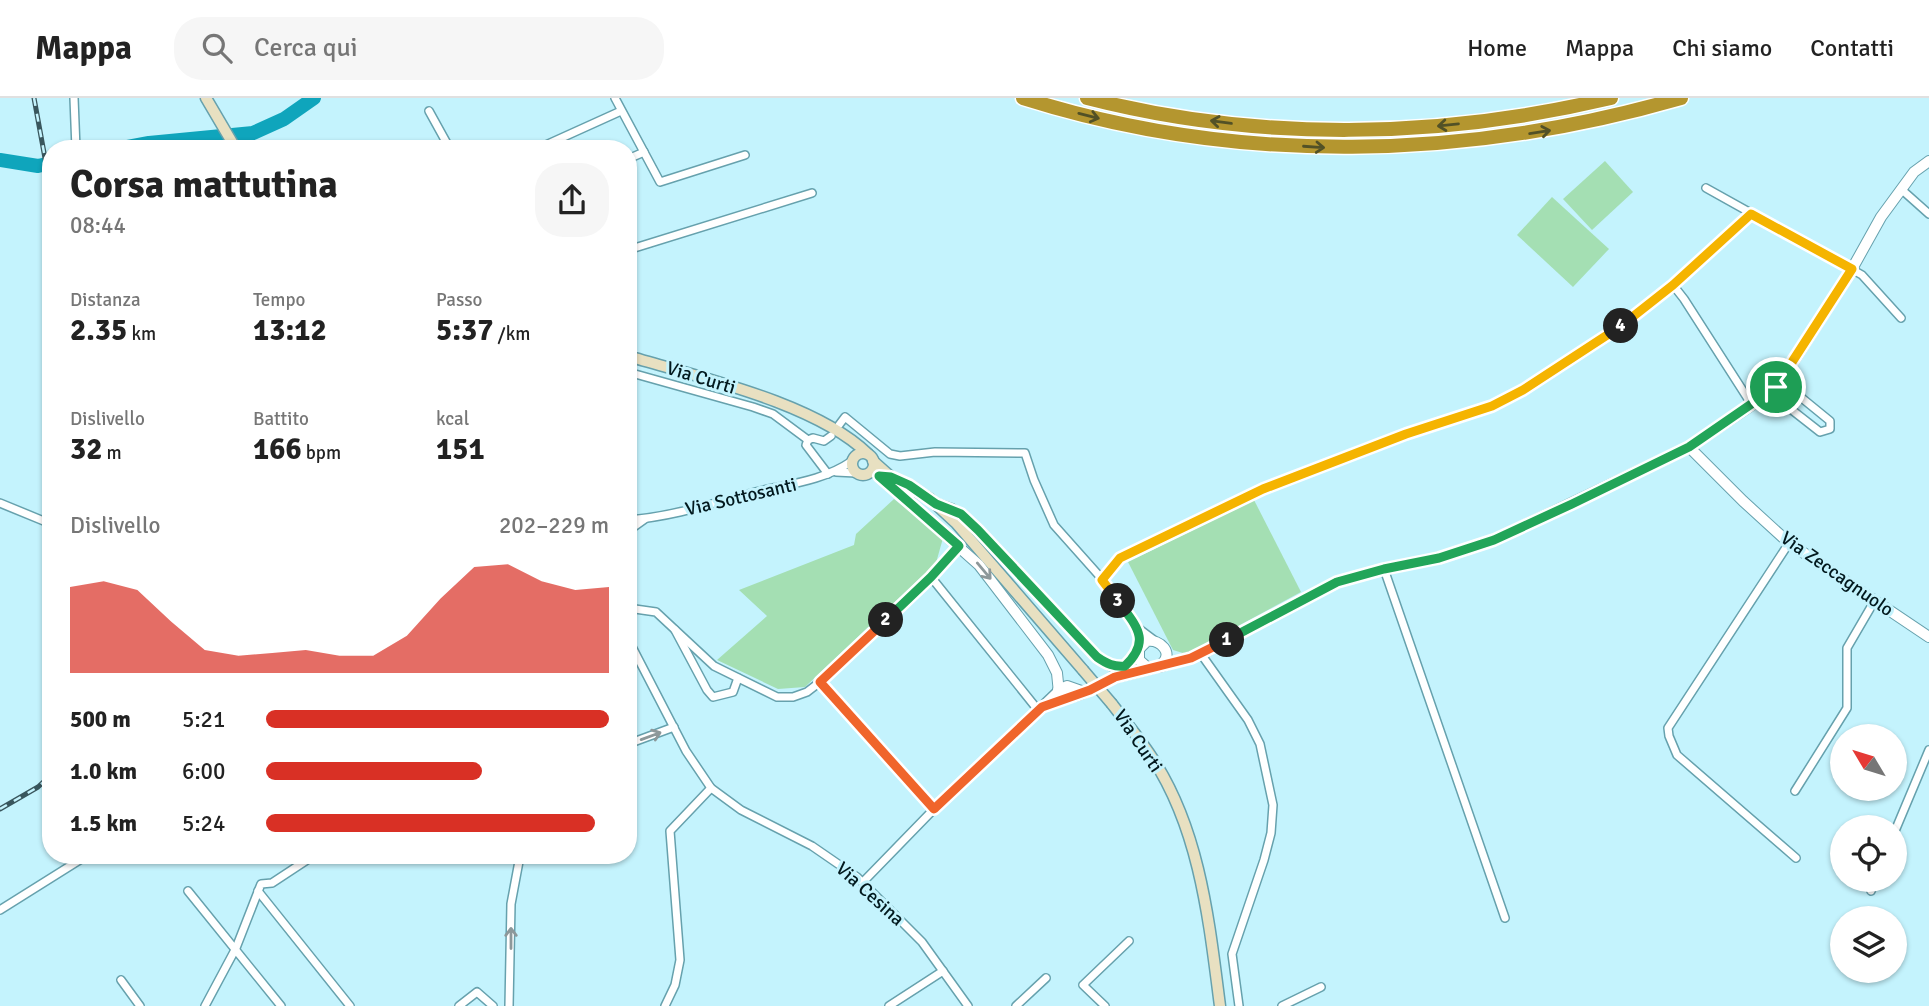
<!DOCTYPE html>
<html lang="it">
<head>
<meta charset="utf-8">
<style>
	body { margin:0; font-family:Signika,sans-serif; background:#f6f6f6; color:#222; height:100vh; display:flex; flex-direction:column; font-size:26px; white-space:nowrap }
	* { box-sizing:border-box; margin:0 }
	p { font-size:23px; color:#767676 }
	.icon { flex:none; width:38px; height:38px; fill:none; stroke:currentColor; stroke-width:2; stroke-linecap:round; stroke-linejoin:round }
	.map { position:relative; flex:1; overflow:hidden }
	.drawer { position:absolute; left:42px; top:42px; width:595px; height:724px; display:flex; flex-direction:column; background:#fff; border-radius:28px; box-shadow:0 2px 5px #0004 }
	.drawer>* { flex:none }
	.needle { width:46px; rotate:308deg }
	.controls { position:absolute; left:1830px; top:626px; display:grid; gap:14px }
	.controls a { display:grid; place-items:center; width:77px; height:77px; border-radius:50%; background:#fff; box-shadow:0 2px 5px #0004; font-size:35px }
	.pin { position:absolute; display:grid; place-items:center; width:60px; height:60px; color:#fff; margin:-30px; border:4px solid #fff; border-radius:50%; box-shadow:0 2px 7px #0007 }
	.km { position:absolute; width:35px; height:35px; margin:-18px; border-radius:50%; background:#222; color:#fff; font-size:19px; line-height:35px; text-align:center }
	.round { display:grid; place-items:center; flex:none; width:74px; height:74px; border-radius:28px; background:#f6f6f6 }
	.summary { display:flex; align-items:center; justify-content:space-between; height:119px; padding:0 28px }
	h1 { font-size:38px; font-weight:800; line-height:52px }
	.stats { display:grid; grid-template-columns:repeat(3,1fr); gap:10px; height:119px; padding:7px 28px }
	.stats div { display:grid; align-content:center }
	.stats b { font-size:30px; font-weight:800 }
	.stats small { font-size:19px; font-weight:400 }
	.stats p { font-size:19px }
	.chart { height:196px; padding:14px 28px }
	.chart p { display:flex; justify-content:space-between }
	.chart svg { width:100%; height:126px; margin-top:7px; fill:#d93025; opacity:.7 }
	ul { padding:0 28px; list-style:none; font-size:23px }
	li { display:grid; grid-template-columns:112px 84px 1fr; align-items:center; height:52px }
	li i { height:18px; border-radius:9px; background:#d93025 }
	header { display:flex; align-items:center; gap:42px; box-sizing:border-box; height:98px; padding:0 35px; background:#fff; border-bottom:2px solid #e0e0e0 }
	header strong { font-size:33px }
	nav { display:flex; gap:38px; margin-inline-start:auto; font-size:24px }
	.search { width:490px; height:63px; background:#f6f6f6; display:flex; align-items:center; gap:18px; box-sizing:border-box; padding:0 24px; border-radius:28px; color:#767676; font-size:26px }
	.map>svg:first-child { display:block }
	.green { fill:#a4dfb3 }
	.lines { fill:none; stroke-linecap:round; stroke-linejoin:round }
	.river { stroke:#0fa5bc; stroke-width:14 }
	.minor-casing { stroke:#66a1ad; stroke-width:10 }
	.tertiary-casing { stroke:#66a1ad; stroke-width:12 }
	.secondary-casing { stroke:#66a1ad; stroke-width:13 }
	.motorway-casing { stroke:#fff; stroke-width:17 }
	.minor { stroke:#fff; stroke-width:7 }
	.tertiary { stroke:#fff; stroke-width:10 }
	.secondary { stroke:#e8e0c1; stroke-width:10 }
	.motorway { stroke:#b4962f; stroke-width:14 }
	.rail-casing { stroke:#39565d; stroke-width:5 }
	.rail { stroke:#c4f3fd; stroke-width:2.5; stroke-dasharray:8; stroke-linecap:butt }
	.secondary-bridge-casing { stroke:#66a1ad; stroke-width:13; stroke-linecap:butt }
	.secondary-bridge { stroke:#e8e0c1; stroke-width:10 }
	.oneway { stroke:#525126 }
	.oneway2 { stroke:#8d989a }
	.split-1-casing { stroke:#fff; stroke-width:14 }
	.split-2-casing { stroke:#fff; stroke-width:14 }
	.split-3-casing { stroke:#fff; stroke-width:14 }
	.split-4-casing { stroke:#fff; stroke-width:14 }
	.split-5-casing { stroke:#fff; stroke-width:14 }
	.split-1 { stroke:#22a559; stroke-width:9 }
	.split-2 { stroke:#f0652b; stroke-width:9 }
	.split-3 { stroke:#22a559; stroke-width:9 }
	.split-4 { stroke:#f5b400; stroke-width:9 }
	.split-5 { stroke:#f5b400; stroke-width:9 }
	.labels { text-anchor:middle; dominant-baseline:central; stroke-width:6; stroke-linejoin:round; paint-order:stroke }
	.street-label { font-size:19px; fill:#02191e; stroke:#c4f3fd }
</style>
</head>
<body>
<header>
<strong>Mappa</strong>
<div class="search"><svg class="icon" aria-label="search" viewBox="0 0 24 24"><circle cx="10" cy="10" r="6"/><path d="M15 15l6 6"/></svg>Cerca qui</div>
<nav><a>Home</a><a>Mappa</a><a>Chi siamo</a><a>Contatti</a></nav>
</header>
<div class="map">
<svg width="1929" height="908" viewBox="0 0 1929 908">
	<rect width="100%" height="100%" fill="#c4f3fd"/>
	<g class="green">
		<path d="M1605,63L1633,94L1592,132L1563,101Z"/>
		<path d="M1552,99L1609,151L1573,189L1517,137Z"/>
		<path d="M894,401L943,440L936,465L805,589L778,591L717,562L767,518L739,492L854,447L856,436Z"/>
		<path d="M1254,402L1301,494L1186,556L1173,552L1128,464Z"/>
	</g>
	<g class="lines">
		<g class="river">
			<path d="M117,51L149,45L253,35L284,21L314,0"/>
			<path d="M0,62L38,68L51,65"/>
		</g>
		<defs>
			<g id="minor">
				<path d="M74,0L76,51"/>
				<path d="M615,0L660,84L745,57"/>
				<path d="M429,13L450,51"/>
				<path d="M537,51L621,13"/>
				<path d="M628,61L644,54"/>
				<path d="M1706,90L1862,177L1901,220"/>
				<path d="M1901,91L1929,116"/>
				<path d="M628,152L812,95"/>
				<path d="M1673,187L1684,201L1752,307"/>
				<path d="M628,274L753,309L773,316L808,342"/>
				<path d="M1769,294L1820,334L1830,331V323L1781,283"/>
				<path d="M839,327L845,319L890,356L900,358L935,354L1025,355L1034,382L1054,427L1103,482L1138,530L1154,542"/>
				<path d="M836,374L856,375"/>
				<path d="M828,376L806,347L808,342L813,340L824,343L831,338"/>
				<path d="M0,405L51,426"/>
				<path d="M628,422C671,419 714,405 755,394C789,386 823,383 852,363"/>
				<path d="M631,431L645,421"/>
				<path d="M1789,445L1668,630L1669,638L1677,657L1796,760"/>
				<path d="M1384,471L1505,820"/>
				<path d="M628,474V482"/>
				<path d="M931,479L1038,612"/>
				<path d="M1103,482L1120,460L1263,391L1406,336L1492,308L1523,292L1629,223L1673,187L1750,116"/>
				<path d="M628,510L656,514L714,568L777,599H793L807,594L820,584L931,479L959,448"/>
				<path d="M675,532L707,592L713,599L733,594L738,580"/>
				<path d="M628,541L686,653L711,690L741,712L812,748L857,779L922,844L968,908"/>
				<path d="M1201,556L1248,622L1260,646L1273,707L1271,735L1264,762L1232,856L1239,908"/>
				<path d="M820,584L934,711"/>
				<path d="M1043,608L1067,600"/>
				<path d="M628,646L674,629"/>
				<path d="M1795,693L1847,610V550L1875,502"/>
				<path d="M1895,733L1929,652"/>
				<path d="M863,784L934,711L1058,592"/>
				<path d="M188,793L281,908"/>
				<path d="M258,793L350,908"/>
				<path d="M1871,793L1875,782"/>
				<path d="M0,812L86,758"/>
				<path d="M121,882L140,908"/>
				<path d="M205,908L236,850L261,786L272,785L313,758"/>
				<path d="M459,908L477,894L493,908"/>
				<path d="M509,908L511,806L520,758"/>
				<path d="M665,908L675,887L680,862L670,733L711,690"/>
				<path d="M889,908L943,873"/>
				<path d="M1016,908L1046,880"/>
				<path d="M1105,908L1083,887L1129,843"/>
				<path d="M1282,908L1321,889"/>
			</g>
			<g id="tertiary">
				<path d="M1689,349L1743,403L1789,445L1929,539"/>
				<path d="M879,378L979,467L1048,557L1057,575L1059,595L1064,599C1082,600 1098,586 1114,580C1124,576 1157,571 1162,566C1174,555 1160,541 1147,543L1139,551V562L1148,570"/>
				<path d="M937,406L952,411L970,424L1097,559L1112,568H1125"/>
				<path d="M1159,569L1201,556L1337,484L1384,471L1439,460L1494,442L1689,349L1752,307L1781,283L1852,171L1881,119L1914,74L1929,63"/>
				<path d="M1058,592L1067,588L1084,594"/>
			</g>
			<g id="secondary">
				<path d="M206,0L236,51"/>
				<path d="M628,258C698,279 816,305 868,356"/>
				<circle cx="863" cy="366" r="11"/>
				<path d="M873,363L891,379L930,401L956,425L1083,572"/>
				<path d="M1112,606C1125,623 1139,640 1151,658C1200,731 1209,823 1220,908"/>
			</g>
			<g id="motorway">
				<path d="M1023,0C1238,68 1466,62 1681,0"/>
				<path d="M1087,0C1258,44 1439,41 1611,0"/>
			</g>
		</defs>
		<use href="#minor" class="minor-casing"/>
		<use href="#tertiary" class="tertiary-casing"/>
		<use href="#secondary" class="secondary-casing"/>
		<use href="#motorway" class="motorway-casing"/>
		<use href="#minor" class="minor"/>
		<use href="#tertiary" class="tertiary"/>
		<use href="#secondary" class="secondary"/>
		<use href="#motorway" class="motorway"/>
		<defs>
			<g id="rail">
				<path d="M34,0L51,93"/>
				<path d="M0,711L38,689L51,677"/>
			</g>
		</defs>
		<use href="#rail" class="rail-casing"/>
		<use href="#rail" class="rail"/>
		<defs>
			<path id="secondary-bridge" d="M1083,572L1112,606"/>
		</defs>
		<use href="#secondary-bridge" class="secondary-bridge-casing"/>
		<use href="#secondary-bridge" class="secondary-bridge"/>
	</g>
	<defs><path id="oneway-shaft" d="M-6 0H5M1.5-3L5.5 0L1.5 3" fill="none" stroke-width="1.6" stroke-linecap="round" stroke-linejoin="round" transform="scale(1.75)"/></defs>
	<g class="oneway">
		<use href="#oneway-shaft" transform="translate(1089 18) rotate(14)"/>
		<use href="#oneway-shaft" transform="translate(1221 24) rotate(-172)"/>
		<use href="#oneway-shaft" transform="translate(1448 27) rotate(174)"/>
		<use href="#oneway-shaft" transform="translate(1540 34) rotate(-9)"/>
		<use href="#oneway-shaft" transform="translate(1314 49) rotate(4)"/>
	</g>
	<g class="oneway2">
		<use href="#oneway-shaft" transform="translate(984 473) rotate(50)"/>
		<use href="#oneway-shaft" transform="translate(651 638) rotate(-20)"/>
		<use href="#oneway-shaft" transform="translate(511 840) rotate(-90)"/>
	</g>
	<g class="lines">
		<defs>
			<path id="split-1" d="M1227,542L1337,484L1384,471L1439,460L1494,442L1572,406L1689,349L1776,289"/>
			<path id="split-2" d="M886,522L820,584L934,711L1042,609L1090,592L1115,579L1191,560L1227,542"/>
			<path id="split-3" d="M886,522L931,479L959,448L879,378L891,379L909,387L936,406L961,416L978,432L1097,559C1107,566 1114,569 1125,568C1152,542 1136,528 1118,503"/>
			<path id="split-4" d="M1118,503L1102,482L1120,460L1263,391L1406,336L1492,308L1523,292L1621,228"/>
			<path id="split-5" d="M1621,228L1673,187L1751,116L1852,171L1776,289"/>
		</defs>
		<use href="#split-1" class="split-1-casing"/>
		<use href="#split-2" class="split-2-casing"/>
		<use href="#split-3" class="split-3-casing"/>
		<use href="#split-4" class="split-4-casing"/>
		<use href="#split-5" class="split-5-casing"/>
		<use href="#split-1" class="split-1"/>
		<use href="#split-2" class="split-2"/>
		<use href="#split-3" class="split-3"/>
		<use href="#split-4" class="split-4"/>
		<use href="#split-5" class="split-5"/>
	</g>
	<g class="labels">
		<g class="street-label">
			<text transform="translate(701 280) rotate(17)">Via Curti</text>
			<text transform="translate(741 399) rotate(-13)">Via Sottosanti</text>
			<text transform="translate(1837 476) rotate(35)">Via Zeccagnuolo</text>
			<text transform="translate(1138 643) rotate(56)">Via Curti</text>
			<text transform="translate(870 796) rotate(42)">Via Cesina</text>
		</g>
	</g>
</svg>
<div class="controls">
<a><svg class="needle" viewBox="-14 -14 28 28"><path d="M0-13l5 13h-10z" fill="#e53935"/><path d="M0 13l5-13h-10z" fill="#767676"/></svg></a>
<a><svg class="icon" aria-label="locate" viewBox="0 0 24 24"><circle cx="12" cy="12" r="6"/><path d="M12 2v4M12 18v4M2 12h4M18 12h4"/></svg></a>
<a><svg class="icon" aria-label="layers" viewBox="0 0 24 24"><path d="M12 4l9 5-9 5-9-5zM3 14l9 5 9-5"/></svg></a>
</div>
<div class="pin" style="left:1776px;top:289px;background:#1e9e55"><svg class="icon" aria-label="arrive" viewBox="0 0 24 24"><path d="M6 21V4h12l-3 4 3 4H6"/></svg></div>
<b class="km" style="left:1227px;top:542px">1</b>
<b class="km" style="left:886px;top:522px">2</b>
<b class="km" style="left:1118px;top:503px">3</b>
<b class="km" style="left:1621px;top:228px">4</b>
<section class="drawer">
<div class="summary"><div><h1>Corsa mattutina</h1><p>08:44</p></div><a class="round"><svg class="icon" aria-label="share" viewBox="0 0 24 24"><path d="M12 15V3M7 8l5-5 5 5M5 13v7h14v-7"/></svg></a></div>
<div class="stats">
<div><p>Distanza</p><b>2.35<small> km</small></b></div>
<div><p>Tempo</p><b>13:12</b></div>
<div><p>Passo</p><b>5:37<small> /km</small></b></div>
</div>
<div class="stats">
<div><p>Dislivello</p><b>32<small> m</small></b></div>
<div><p>Battito</p><b>166<small> bpm</small></b></div>
<div><p>kcal</p><b>151</b></div>
</div>
<div class="chart"><p><span>Dislivello</span>202–229 m</p>
<svg viewBox="0 0 160 44" preserveAspectRatio="none"><path d="M0 44V14L10 12L20 15L30 26L40 36L50 38L60 37L70 36L80 38L90 38L100 31L110 18L120 7L130 6L140 12L150 15L160 14V44z"/></svg>
</div>
<ul>
<li><b>500 m</b>5:21<i style="width:100%"></i></li>
<li><b>1.0 km</b>6:00<i style="width:63%"></i></li>
<li><b>1.5 km</b>5:24<i style="width:96%"></i></li>
</ul>
</section>
</div>
</body>
</html>
